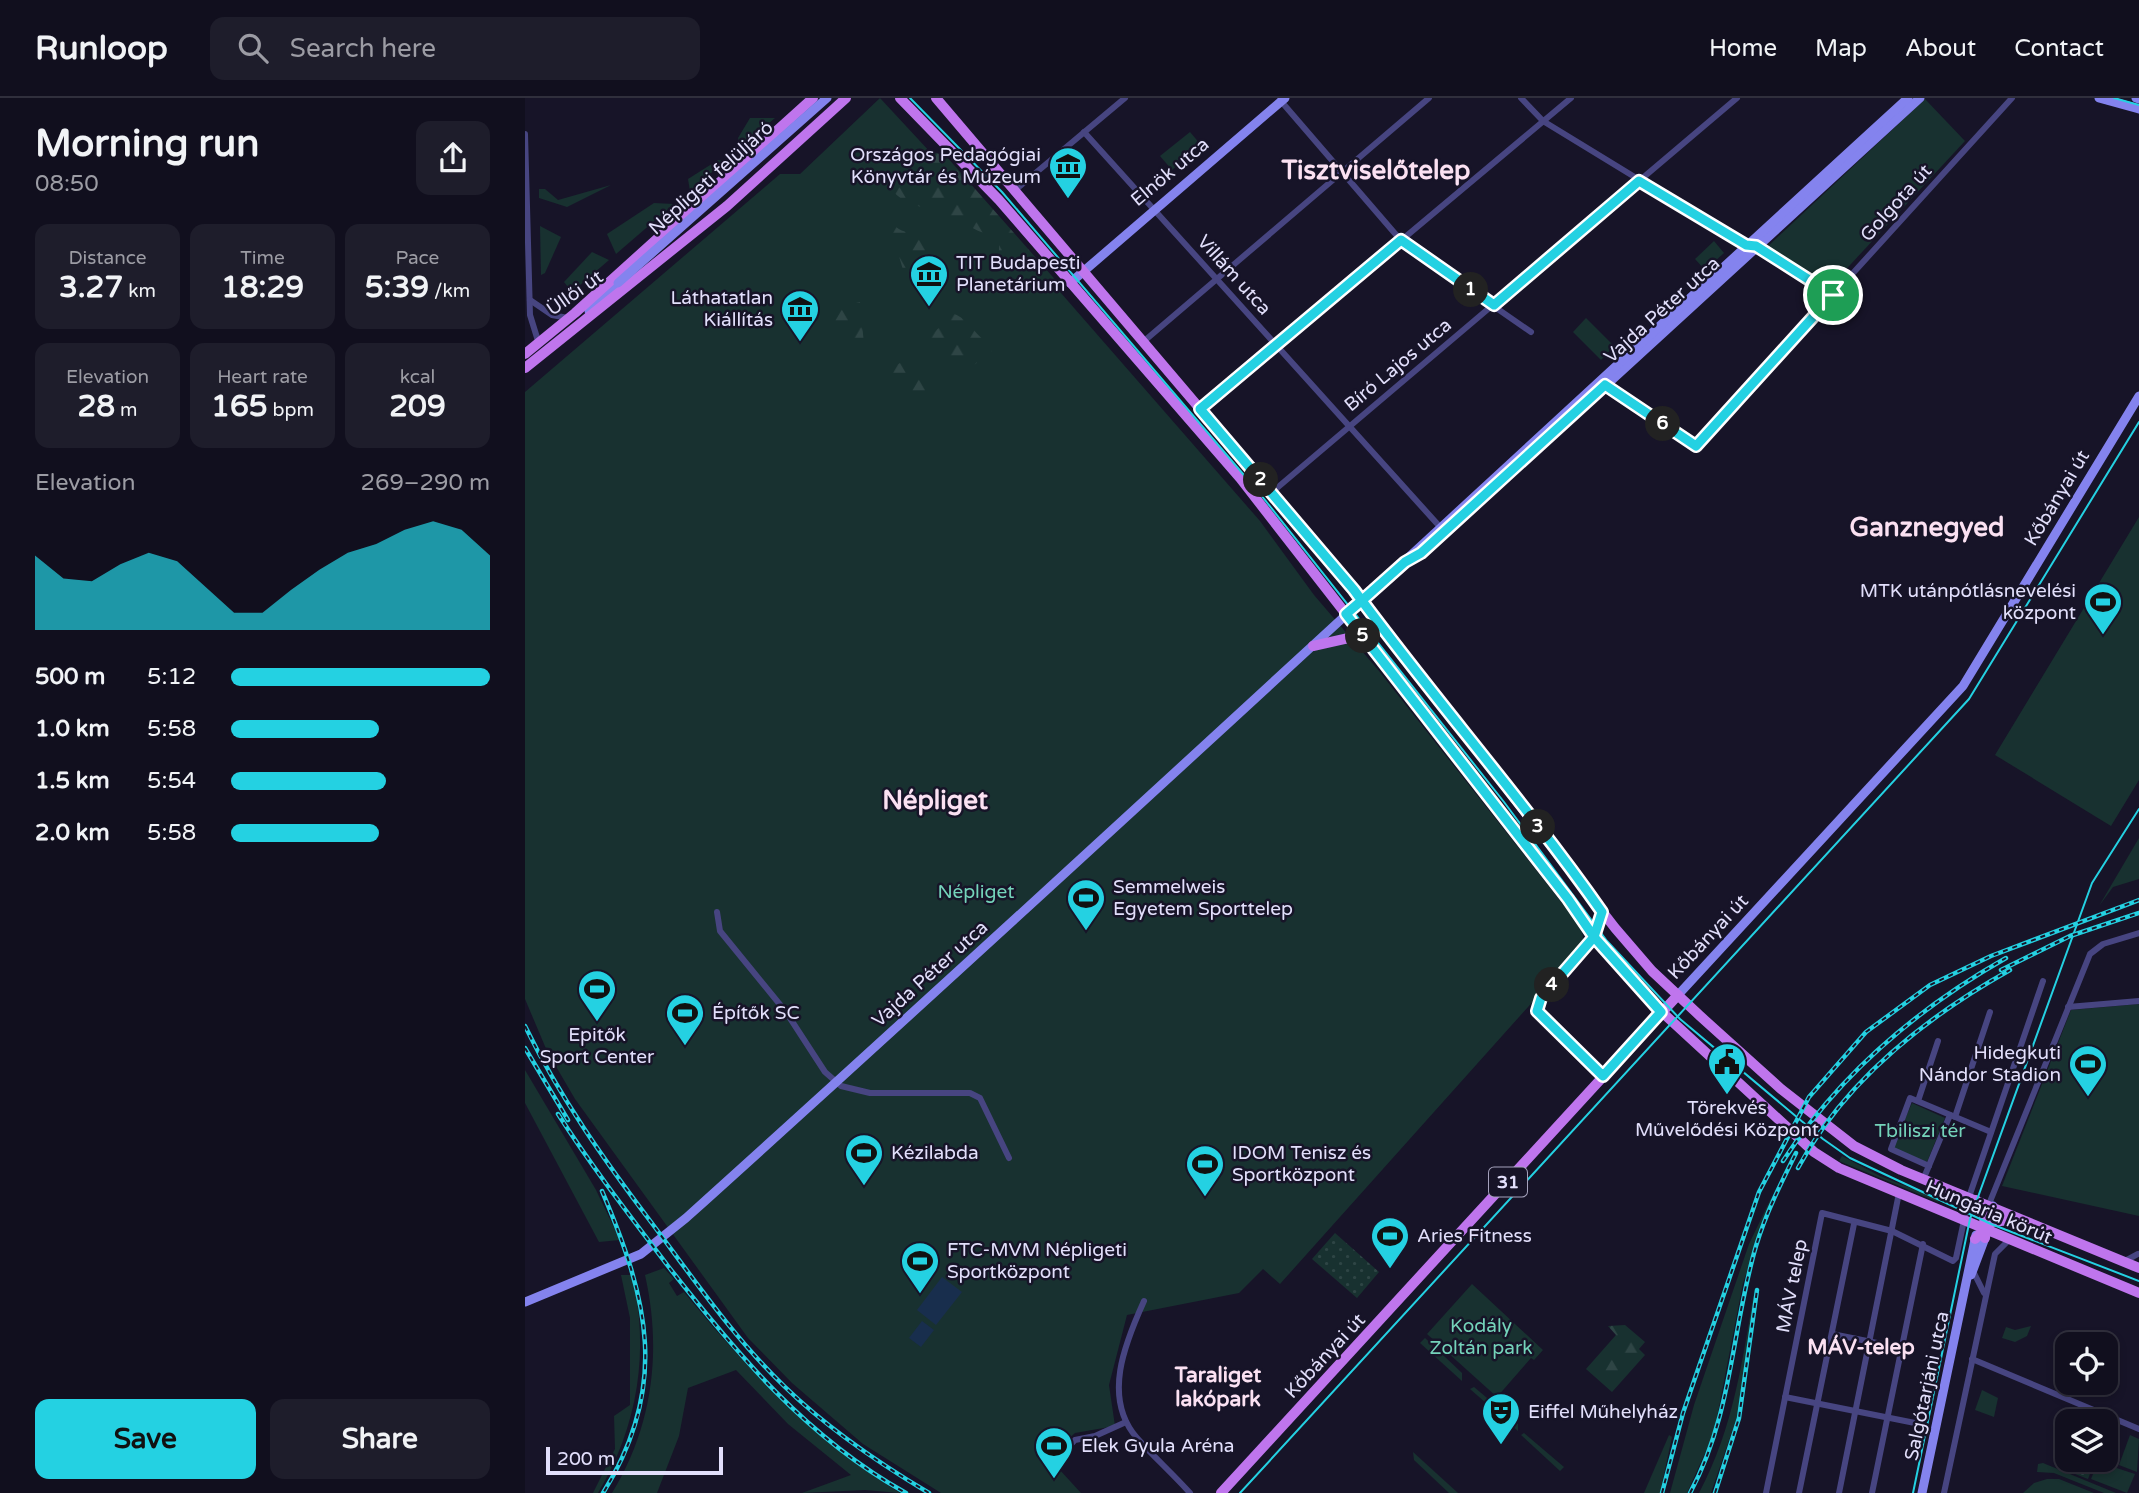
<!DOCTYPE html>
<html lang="en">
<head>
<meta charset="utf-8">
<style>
	body { margin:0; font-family:"Varela Round",sans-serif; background:#1e1d2b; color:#f1f3f6; height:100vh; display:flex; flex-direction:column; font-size:26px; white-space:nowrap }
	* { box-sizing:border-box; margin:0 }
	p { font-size:23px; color:#9c9ca4 }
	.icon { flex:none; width:38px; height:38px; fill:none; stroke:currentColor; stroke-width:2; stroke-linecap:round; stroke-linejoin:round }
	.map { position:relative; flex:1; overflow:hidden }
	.details { display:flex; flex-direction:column; background:#110f1e; width:525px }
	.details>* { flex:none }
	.fabs { position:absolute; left:1530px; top:1234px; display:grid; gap:14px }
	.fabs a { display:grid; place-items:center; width:63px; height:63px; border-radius:14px; background:#110f1e; box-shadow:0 4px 10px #0003,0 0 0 2px #302f3c; font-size:35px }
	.scale { position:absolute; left:21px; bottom:18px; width:177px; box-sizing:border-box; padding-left:7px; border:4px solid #e2dffb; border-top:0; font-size:19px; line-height:24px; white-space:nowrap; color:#e2dffb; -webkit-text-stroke:5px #171428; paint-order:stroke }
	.pin { position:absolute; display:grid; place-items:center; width:60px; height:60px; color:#fff; margin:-30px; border:4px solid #fff; border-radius:50%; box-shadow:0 2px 7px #0007 }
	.km { position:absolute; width:35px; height:35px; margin:-18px; border-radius:50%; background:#222; color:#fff; font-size:19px; line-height:35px; text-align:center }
	.round { display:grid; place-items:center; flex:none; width:74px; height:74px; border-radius:14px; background:#1e1d2b }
	.summary { display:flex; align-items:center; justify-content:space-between; height:119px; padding:0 35px }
	h1 { font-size:38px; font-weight:700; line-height:52px }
	.figures { display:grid; grid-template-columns:repeat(3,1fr); gap:10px; height:119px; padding:7px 35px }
	.figures div { display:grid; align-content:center; border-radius:14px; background:#1e1d2b; text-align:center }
	.figures b { font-size:30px; font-weight:700 }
	.figures small { font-size:19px; font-weight:400 }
	.figures p { font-size:19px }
	.chart { height:196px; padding:14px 35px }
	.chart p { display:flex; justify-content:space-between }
	.chart svg { width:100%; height:126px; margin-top:7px; fill:#24d1e2; opacity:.7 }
	.button { display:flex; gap:14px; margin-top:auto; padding:14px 35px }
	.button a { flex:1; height:80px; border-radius:14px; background:#24d1e2; color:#111; font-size:28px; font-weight:700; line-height:80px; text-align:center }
	.button a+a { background:#1e1d2b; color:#f1f3f6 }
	ul { padding:0 35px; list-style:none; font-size:23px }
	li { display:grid; grid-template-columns:112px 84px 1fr; align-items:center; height:52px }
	li i { height:18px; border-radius:9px; background:#24d1e2 }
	header { display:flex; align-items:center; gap:42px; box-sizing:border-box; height:98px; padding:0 35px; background:#110f1e; border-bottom:2px solid #302f3c }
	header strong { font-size:33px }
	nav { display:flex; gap:38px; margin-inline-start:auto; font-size:24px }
	.search { width:490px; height:63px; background:#1e1d2b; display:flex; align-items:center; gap:18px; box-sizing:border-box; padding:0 24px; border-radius:14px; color:#9c9ca4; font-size:26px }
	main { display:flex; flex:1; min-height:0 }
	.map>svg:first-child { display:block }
	.green { fill:#183130 }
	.forest { fill:url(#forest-firs) }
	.garden { fill:url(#garden-dots) }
	.water { fill:#182e4d }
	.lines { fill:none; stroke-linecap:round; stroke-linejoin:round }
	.street { stroke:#474581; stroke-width:6 }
	.secondary { stroke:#8483ee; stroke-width:9 }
	.primary { stroke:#bf75ed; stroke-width:10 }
	.tram { stroke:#24d1e2; stroke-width:2 }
	.rail-casing { stroke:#24d1e2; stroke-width:4.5 }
	.rail { stroke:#171428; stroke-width:2; stroke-dasharray:5; stroke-linecap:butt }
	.secondary-bridge { stroke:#8483ee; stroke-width:9 }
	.route-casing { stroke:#fff; stroke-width:14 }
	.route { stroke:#24d1e2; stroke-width:9 }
	.labels { text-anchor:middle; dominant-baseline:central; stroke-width:5; stroke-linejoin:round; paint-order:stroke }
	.shield { fill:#171428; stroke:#a5a2bc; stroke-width:2 }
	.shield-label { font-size:18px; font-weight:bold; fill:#e2dffb }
	.poi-label { font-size:19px; fill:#e2dffb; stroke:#171428; text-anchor:start }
	.street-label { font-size:19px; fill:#e2dffb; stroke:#171428 }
	.park-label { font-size:19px; fill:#74d3ba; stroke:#171428 }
	.neighbourhood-label { font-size:21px; font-weight:bold; fill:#fbe1f2; stroke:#171428 }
	.district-label { font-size:26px; font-weight:bold; fill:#fbe1f2; stroke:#171428 }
</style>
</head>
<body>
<header>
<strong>Runloop</strong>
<div class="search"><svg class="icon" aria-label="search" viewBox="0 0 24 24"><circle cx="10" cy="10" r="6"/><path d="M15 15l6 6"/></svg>Search here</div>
<nav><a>Home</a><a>Map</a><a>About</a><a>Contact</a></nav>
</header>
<main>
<section class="details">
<div class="summary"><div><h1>Morning run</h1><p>08:50</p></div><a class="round"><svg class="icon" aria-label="share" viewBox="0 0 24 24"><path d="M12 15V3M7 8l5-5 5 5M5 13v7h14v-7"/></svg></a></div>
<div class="figures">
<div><p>Distance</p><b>3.27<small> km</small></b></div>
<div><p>Time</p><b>18:29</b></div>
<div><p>Pace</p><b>5:39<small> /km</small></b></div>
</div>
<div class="figures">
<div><p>Elevation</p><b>28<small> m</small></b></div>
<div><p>Heart rate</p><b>165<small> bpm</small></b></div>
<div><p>kcal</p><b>209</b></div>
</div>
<div class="chart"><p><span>Elevation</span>269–290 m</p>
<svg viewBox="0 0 160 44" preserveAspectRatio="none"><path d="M0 44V18L10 26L20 27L30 21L40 17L50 20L60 29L70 38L80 38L90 30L100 23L110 17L120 14L130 9L140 6L150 9L160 18V44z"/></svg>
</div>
<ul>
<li><b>500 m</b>5:12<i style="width:100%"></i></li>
<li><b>1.0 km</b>5:58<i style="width:57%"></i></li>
<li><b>1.5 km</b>5:54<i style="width:60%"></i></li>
<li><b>2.0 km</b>5:58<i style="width:57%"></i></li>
</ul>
<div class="button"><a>Save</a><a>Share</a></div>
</section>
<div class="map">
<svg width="1614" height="1395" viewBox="0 0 1614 1395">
	<defs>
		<pattern id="forest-firs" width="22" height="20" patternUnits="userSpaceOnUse" patternTransform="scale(1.75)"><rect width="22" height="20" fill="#183130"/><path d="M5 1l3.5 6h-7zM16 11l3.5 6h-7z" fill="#2e4545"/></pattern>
		<pattern id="garden-dots" width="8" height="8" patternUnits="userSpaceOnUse" patternTransform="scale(1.75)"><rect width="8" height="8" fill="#183130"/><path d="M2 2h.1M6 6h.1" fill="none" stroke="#2e4545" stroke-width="1.8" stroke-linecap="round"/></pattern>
	</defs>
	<rect width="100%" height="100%" fill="#171428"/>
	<g class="green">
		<path d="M355,0L536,195L735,423L789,497L854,573L1041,810C1050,822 1066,838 1054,852L755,1186L738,1171L714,1195L602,1217L584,1287L590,1328L550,1335L523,1359L556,1395H416L338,1346L267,1285L223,1240L50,1001L22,953L0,901V294L255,76H275Z"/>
		<path d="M1400,1L1440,43L1313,180L1297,181L1242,149Z"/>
		<path d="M225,20H250L216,49L213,40Z"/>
		<path d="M665,34L676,47L647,72L635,58Z"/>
		<path d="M193,62L200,63L165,93L163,81Z"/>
		<path d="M86,87L42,109L14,100V91H20L33,102Z"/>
		<path d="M129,105L149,106L91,156L82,136Z"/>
		<path d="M15,128L36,139L20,175L16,177Z"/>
		<path d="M1189,143L1199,155L1180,172L1170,161Z"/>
		<path d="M67,154L84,162L47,194L39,184Z"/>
		<path d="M1061,220L1089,248L1076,262L1048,234Z"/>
		<path d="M1614,419V682L1586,728L1470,657Z"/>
		<path d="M1614,740V781L1588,789L1574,808Z"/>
		<path d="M1614,906V1118L1477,1088L1546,912Z"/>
		<path d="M0,972L71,1092L95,1142L74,1144L0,1005Z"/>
		<path d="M1387,1005L1420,1020L1402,1064L1370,1052L1368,1048Z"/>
		<path d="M1317,1058L1355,1078L1414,1101L1413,1104L1314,1063Z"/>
		<path d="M1248,1096L1218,1185L1189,1335L1162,1395H1145L1169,1307L1224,1146Z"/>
		<path d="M139,1170L149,1181L144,1185L152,1198L159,1194C224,1274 288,1340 375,1395L340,1392L277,1395L326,1377L263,1326L211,1272L163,1290L154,1338L132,1395H87C128,1328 137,1252 120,1177Z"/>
		<path d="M96,1177H107C125,1252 113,1329 73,1395H68L90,1351L89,1318L105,1307V1220Z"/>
		<path d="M947,1186L1018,1252L1009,1262L1006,1260L972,1299L902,1236Z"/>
		<path d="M1230,1188L1214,1313L1186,1395H1174C1209,1330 1218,1259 1230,1188Z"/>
		<path d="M1506,1228L1502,1238L1490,1244L1477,1240L1481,1229L1490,1232Z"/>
		<path d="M900,1240L937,1275V1283L895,1245Z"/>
		<path d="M949,1289L993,1326V1333L945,1291Z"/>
		<path d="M1457,1292L1473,1300L1469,1319L1450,1312Z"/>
		<path d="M999,1335L1039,1369L1035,1373L996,1337Z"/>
		<path d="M1144,1337L1147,1339L1135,1395H1119Z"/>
		<path d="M1605,1337L1614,1341L1612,1374L1594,1367Z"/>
		<path d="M888,1354L933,1395H924L889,1362Z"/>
		<path d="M1573,1364L1610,1376L1602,1395L1566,1381Z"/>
		<path d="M1518,1365L1591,1395H1579L1529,1375L1512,1374L1513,1366Z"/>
		<path d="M1522,1381H1534L1569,1395H1498L1509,1385Z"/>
	</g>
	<g class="forest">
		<path d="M368,53H374L379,61L405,53L421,58L534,186L524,193C507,191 505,179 495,168C490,162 481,162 474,158V144L468,137C453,136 442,125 428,119C393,106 346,105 368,53Z"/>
		<path d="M371,129C386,141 403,128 414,151L430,154L436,162L424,175L417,170H406L397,161L388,162L386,173L379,175L373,155L367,153V143L363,134Z"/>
		<path d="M335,204L340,257L335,259L303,212Z"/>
		<path d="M429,216C444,221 451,240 467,247V253L426,285L421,277L424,268L408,262L402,250L405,238Z"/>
		<path d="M379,263L391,268L403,282L412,281L416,292L396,307L386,294L377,296L368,292L364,276L369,268Z"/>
		<path d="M1100,1227L1120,1244L1114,1251L1120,1257L1087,1294L1061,1271L1091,1237L1083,1228Z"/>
	</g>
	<g class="garden">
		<path d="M810,1135L854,1174L832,1200L787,1161Z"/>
		<path d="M1544,1362H1570L1563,1381L1540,1372Z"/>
	</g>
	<g class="water">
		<path d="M417,1179L437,1194L411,1227L392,1212Z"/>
		<path d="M397,1223L409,1232L396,1249L384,1240Z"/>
	</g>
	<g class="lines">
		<g class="street">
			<path d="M996,0L1018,23L1221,147L1231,148L1308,197"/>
			<path d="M755,2L879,146L1006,234"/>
			<path d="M559,34L916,430"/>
			<path d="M0,36L5,217L14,246"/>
			<path d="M489,93L600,0"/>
			<path d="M5,202L27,217L43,220"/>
			<path d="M618,244L904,0"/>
			<path d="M1080,287L1171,348L1487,0"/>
			<path d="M675,311L1046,0"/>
			<path d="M746,395L1212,0"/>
			<path d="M192,814L195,833L261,914L300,974L316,988L345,995H445L455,1000L484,1060"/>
			<path d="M1543,909L1614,903"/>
			<path d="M1393,1003L1413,943"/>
			<path d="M1430,1019L1465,914"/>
			<path d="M1404,1068L1366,1051L1385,1000L1466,1034"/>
			<path d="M1398,1082L1425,1017"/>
			<path d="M1462,1111L1565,856L1578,846L1614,835"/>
			<path d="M1600,1163L1613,1156"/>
			<path d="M1447,1171L1459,1195"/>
			<path d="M619,1203C600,1245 577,1300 612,1340C629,1359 648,1376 665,1395"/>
			<path d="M1307,1236L1377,1250"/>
			<path d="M1447,1261L1614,1331"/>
			<path d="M1260,1299L1395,1326"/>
			<path d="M530,1363L550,1342L570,1338L601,1324"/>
			<path d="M1241,1395L1297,1115L1367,1133L1428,1163L1431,1160L1444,1099L1518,883"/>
			<path d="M1274,1395L1329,1126"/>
			<path d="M1314,1395L1374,1095"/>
			<path d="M1347,1395L1398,1146"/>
			<path d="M1419,1395L1470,1156L1484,1142"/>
		</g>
		<g class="secondary">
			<path d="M1574,0L1614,11"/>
			<path d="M1611,0L1614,1"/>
			<path d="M545,185L760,0"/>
			<path d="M64,213L93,185"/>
			<path d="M884,462L925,430L1395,0"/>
			<path d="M1153,897L1438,588L1614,298"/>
			<path d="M1446,1177L1463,1132L1468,1108"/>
			<path d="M0,1204L116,1156L161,1120C572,750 975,373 1383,0"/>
			<path d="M1397,1395L1451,1137"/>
		</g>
		<g class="primary">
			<path d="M375,0L474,102L715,380L1043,801L1078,851L1126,904L1289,1054L1314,1070L1614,1195"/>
			<path d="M411,0L829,492L1090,830L1127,873L1174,917L1256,991L1329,1048L1376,1072L1614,1170"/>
			<path d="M0,256L50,215L288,0"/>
			<path d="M0,270L202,108L321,0"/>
			<path d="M788,548L837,537"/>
			<path d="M1077,814C1071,858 1017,878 1012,913L1078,978"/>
			<path d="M1451,1102L1459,1116L1460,1140"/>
			<path d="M1450,1141L1467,1124L1493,1121"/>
			<path d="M696,1395L1153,897"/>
		</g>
		<g class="tram">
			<path d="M385,0L477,94L736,397L979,704L1082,843L1155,921L1298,1041L1325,1060L1466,1126L1614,1183"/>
			<path d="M1589,0L1614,7"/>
			<path d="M715,1395L1444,601L1614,324"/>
			<path d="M1388,1395L1445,1121L1567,785L1614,711"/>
		</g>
		<defs>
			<g id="rail">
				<path d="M1476,872L1545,838L1614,815"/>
				<path d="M0,928C34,998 79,1062 126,1124C168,1180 208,1239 259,1288C302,1330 352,1364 404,1395"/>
				<path d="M0,950L43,1022"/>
				<path d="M33,1016C67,1069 105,1118 143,1168C212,1256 282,1340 381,1395"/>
				<path d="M1258,1063C1314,977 1393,910 1481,860"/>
				<path d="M1273,1070C1319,984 1401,919 1485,872"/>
				<path d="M77,1093C123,1201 145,1288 78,1395"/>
				<path d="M1137,1395L1158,1315L1234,1094L1284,999L1341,934L1405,887L1466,858L1614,802"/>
				<path d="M1165,1395C1208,1315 1206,1233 1231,1148C1241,1115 1256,1085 1271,1055"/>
				<path d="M1190,1395L1214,1320L1232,1192"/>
			</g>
		</defs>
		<use href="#rail" class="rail-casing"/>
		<use href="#rail" class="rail"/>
		<path class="secondary-bridge" d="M93,185L302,0"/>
	</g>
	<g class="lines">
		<defs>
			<path id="route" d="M1308,197L1231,148L1221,147L1114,83L969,207L876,142L675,311L829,492C909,601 999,703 1077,814L1069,839L1136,914L1078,978L1012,913L1016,900L1069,839L1043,801L821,516C828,510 835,504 842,498L880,464L896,455L1080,287L1171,348L1308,197"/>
		</defs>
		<use href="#route" class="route-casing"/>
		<use href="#route" class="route"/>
	</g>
	<defs>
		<symbol id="museum-pin" viewBox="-11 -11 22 30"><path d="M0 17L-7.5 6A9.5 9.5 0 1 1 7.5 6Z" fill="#24d1e2" stroke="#171428"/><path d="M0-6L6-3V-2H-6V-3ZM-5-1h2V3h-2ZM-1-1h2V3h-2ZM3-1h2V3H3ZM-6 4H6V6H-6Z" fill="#111"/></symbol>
		<symbol id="stadium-pin" viewBox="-11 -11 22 30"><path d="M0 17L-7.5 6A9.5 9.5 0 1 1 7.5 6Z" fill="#24d1e2" stroke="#171428"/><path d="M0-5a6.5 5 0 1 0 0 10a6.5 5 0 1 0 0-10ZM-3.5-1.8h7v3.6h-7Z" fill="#111"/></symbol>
		<symbol id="civic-pin" viewBox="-11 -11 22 30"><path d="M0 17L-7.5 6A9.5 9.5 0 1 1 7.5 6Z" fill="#24d1e2" stroke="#171428"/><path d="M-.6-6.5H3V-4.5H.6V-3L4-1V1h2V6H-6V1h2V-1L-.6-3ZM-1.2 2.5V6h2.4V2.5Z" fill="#111"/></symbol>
		<symbol id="theatre-pin" viewBox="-11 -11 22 30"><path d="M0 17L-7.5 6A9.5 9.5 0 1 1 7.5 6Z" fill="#24d1e2" stroke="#171428"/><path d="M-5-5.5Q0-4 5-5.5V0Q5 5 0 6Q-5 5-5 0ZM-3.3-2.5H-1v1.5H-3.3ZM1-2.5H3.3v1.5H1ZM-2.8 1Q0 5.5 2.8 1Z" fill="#111"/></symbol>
	</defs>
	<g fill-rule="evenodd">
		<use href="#museum-pin" x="521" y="46" width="44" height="60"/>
		<use href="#museum-pin" x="382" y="154" width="44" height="60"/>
		<use href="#museum-pin" x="253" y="189" width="44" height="60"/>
		<use href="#stadium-pin" x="1556" y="482" width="44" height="60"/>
		<use href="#stadium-pin" x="539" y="778" width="44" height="60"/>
		<use href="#stadium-pin" x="50" y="869" width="44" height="60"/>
		<use href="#stadium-pin" x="138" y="893" width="44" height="60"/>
		<use href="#civic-pin" x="1180" y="942" width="44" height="60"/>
		<use href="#stadium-pin" x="1541" y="944" width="44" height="60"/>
		<use href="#stadium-pin" x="317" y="1033" width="44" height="60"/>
		<use href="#stadium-pin" x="658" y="1044" width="44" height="60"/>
		<use href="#stadium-pin" x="843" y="1116" width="44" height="60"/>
		<use href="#stadium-pin" x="373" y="1141" width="44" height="60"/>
		<use href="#theatre-pin" x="954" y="1292" width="44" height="60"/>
		<use href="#stadium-pin" x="507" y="1326" width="44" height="60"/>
	</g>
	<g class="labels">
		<rect class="shield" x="964" y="1069.5" width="38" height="29" rx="5"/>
		<g class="shield-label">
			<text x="983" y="1084">31</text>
		</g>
		<g class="poi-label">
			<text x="516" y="57" text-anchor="end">Országos Pedagógiai<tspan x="516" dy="22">Könyvtár és Múzeum</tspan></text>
			<text x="431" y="165">TIT Budapesti<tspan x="431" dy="22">Planetárium</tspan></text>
			<text x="248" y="200" text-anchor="end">Láthatatlan<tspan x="248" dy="22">Kiállítás</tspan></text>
			<text x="1551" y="493" text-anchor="end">MTK utánpótlásnevelési<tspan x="1551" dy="22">központ</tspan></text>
			<text x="588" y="789">Semmelweis<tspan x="588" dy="22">Egyetem Sporttelep</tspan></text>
			<text x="187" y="915">Építők SC</text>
			<text x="72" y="937" text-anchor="middle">Epitők<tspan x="72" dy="22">Sport Center</tspan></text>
			<text x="1536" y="955" text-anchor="end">Hidegkuti<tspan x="1536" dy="22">Nándor Stadion</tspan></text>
			<text x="1202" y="1010" text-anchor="middle">Törekvés<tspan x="1202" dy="22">Művelődési Központ</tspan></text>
			<text x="366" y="1055">Kézilabda</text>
			<text x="707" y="1055">IDOM Tenisz és<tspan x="707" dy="22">Sportközpont</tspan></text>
			<text x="892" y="1138">Aries Fitness</text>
			<text x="422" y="1152">FTC-MVM Népligeti<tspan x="422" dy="22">Sportközpont</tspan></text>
			<text x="1003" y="1314">Eiffel Műhelyház</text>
			<text x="556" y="1348">Elek Gyula Aréna</text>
		</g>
		<g class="street-label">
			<text transform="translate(645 74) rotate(-40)">Elnök utca</text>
			<text transform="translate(186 80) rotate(-42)">Népligeti felüljáró</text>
			<text transform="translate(1371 105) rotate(-48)">Golgota út</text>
			<text transform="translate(709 177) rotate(48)">Villám utca</text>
			<text transform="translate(50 195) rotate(-35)">Üllői út</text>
			<text transform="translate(1137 212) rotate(-42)">Vajda Péter utca</text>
			<text transform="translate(873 267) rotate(-40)">Bíró Lajos utca</text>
			<text transform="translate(1532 400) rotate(-59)">Kőbányai út</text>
			<text transform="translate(1183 839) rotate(-47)">Kőbányai út</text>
			<text transform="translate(405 876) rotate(-42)">Vajda Péter utca</text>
			<text transform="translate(1464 1114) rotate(23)">Hungária körút</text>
			<text transform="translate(1267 1188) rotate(-79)">MÁV telep</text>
			<text transform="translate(800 1258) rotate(-47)">Kőbányai út</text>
			<text transform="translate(1402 1288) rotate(-78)">Salgótarjáni utca</text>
		</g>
		<g class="park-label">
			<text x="451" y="794">Népliget</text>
			<text x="1395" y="1033">Tbiliszi tér</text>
			<text x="956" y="1228">Kodály<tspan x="956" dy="22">Zoltán park</tspan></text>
		</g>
		<g class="neighbourhood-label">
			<text x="1336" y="1249">MÁV-telep</text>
			<text x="693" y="1277">Taraliget<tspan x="693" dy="24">lakópark</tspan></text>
		</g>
		<g class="district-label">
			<text x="851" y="72">Tisztviselőtelep</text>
			<text x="1402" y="429">Ganznegyed</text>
			<text x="410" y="702">Népliget</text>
		</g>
	</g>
</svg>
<div class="fabs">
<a><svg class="icon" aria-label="locate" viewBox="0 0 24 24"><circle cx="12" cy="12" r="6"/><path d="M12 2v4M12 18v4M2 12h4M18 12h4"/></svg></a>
<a><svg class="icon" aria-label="layers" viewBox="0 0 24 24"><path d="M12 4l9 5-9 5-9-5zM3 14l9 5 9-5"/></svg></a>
</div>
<div class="scale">200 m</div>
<div class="pin" style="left:1308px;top:197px;background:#1e9e55"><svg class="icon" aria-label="arrive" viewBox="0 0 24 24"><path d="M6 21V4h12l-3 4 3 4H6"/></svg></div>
<b class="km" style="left:946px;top:192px">1</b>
<b class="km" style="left:736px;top:382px">2</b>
<b class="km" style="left:1013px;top:729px">3</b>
<b class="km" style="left:1027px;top:887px">4</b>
<b class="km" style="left:838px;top:538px">5</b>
<b class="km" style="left:1138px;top:326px">6</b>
</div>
</main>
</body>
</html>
